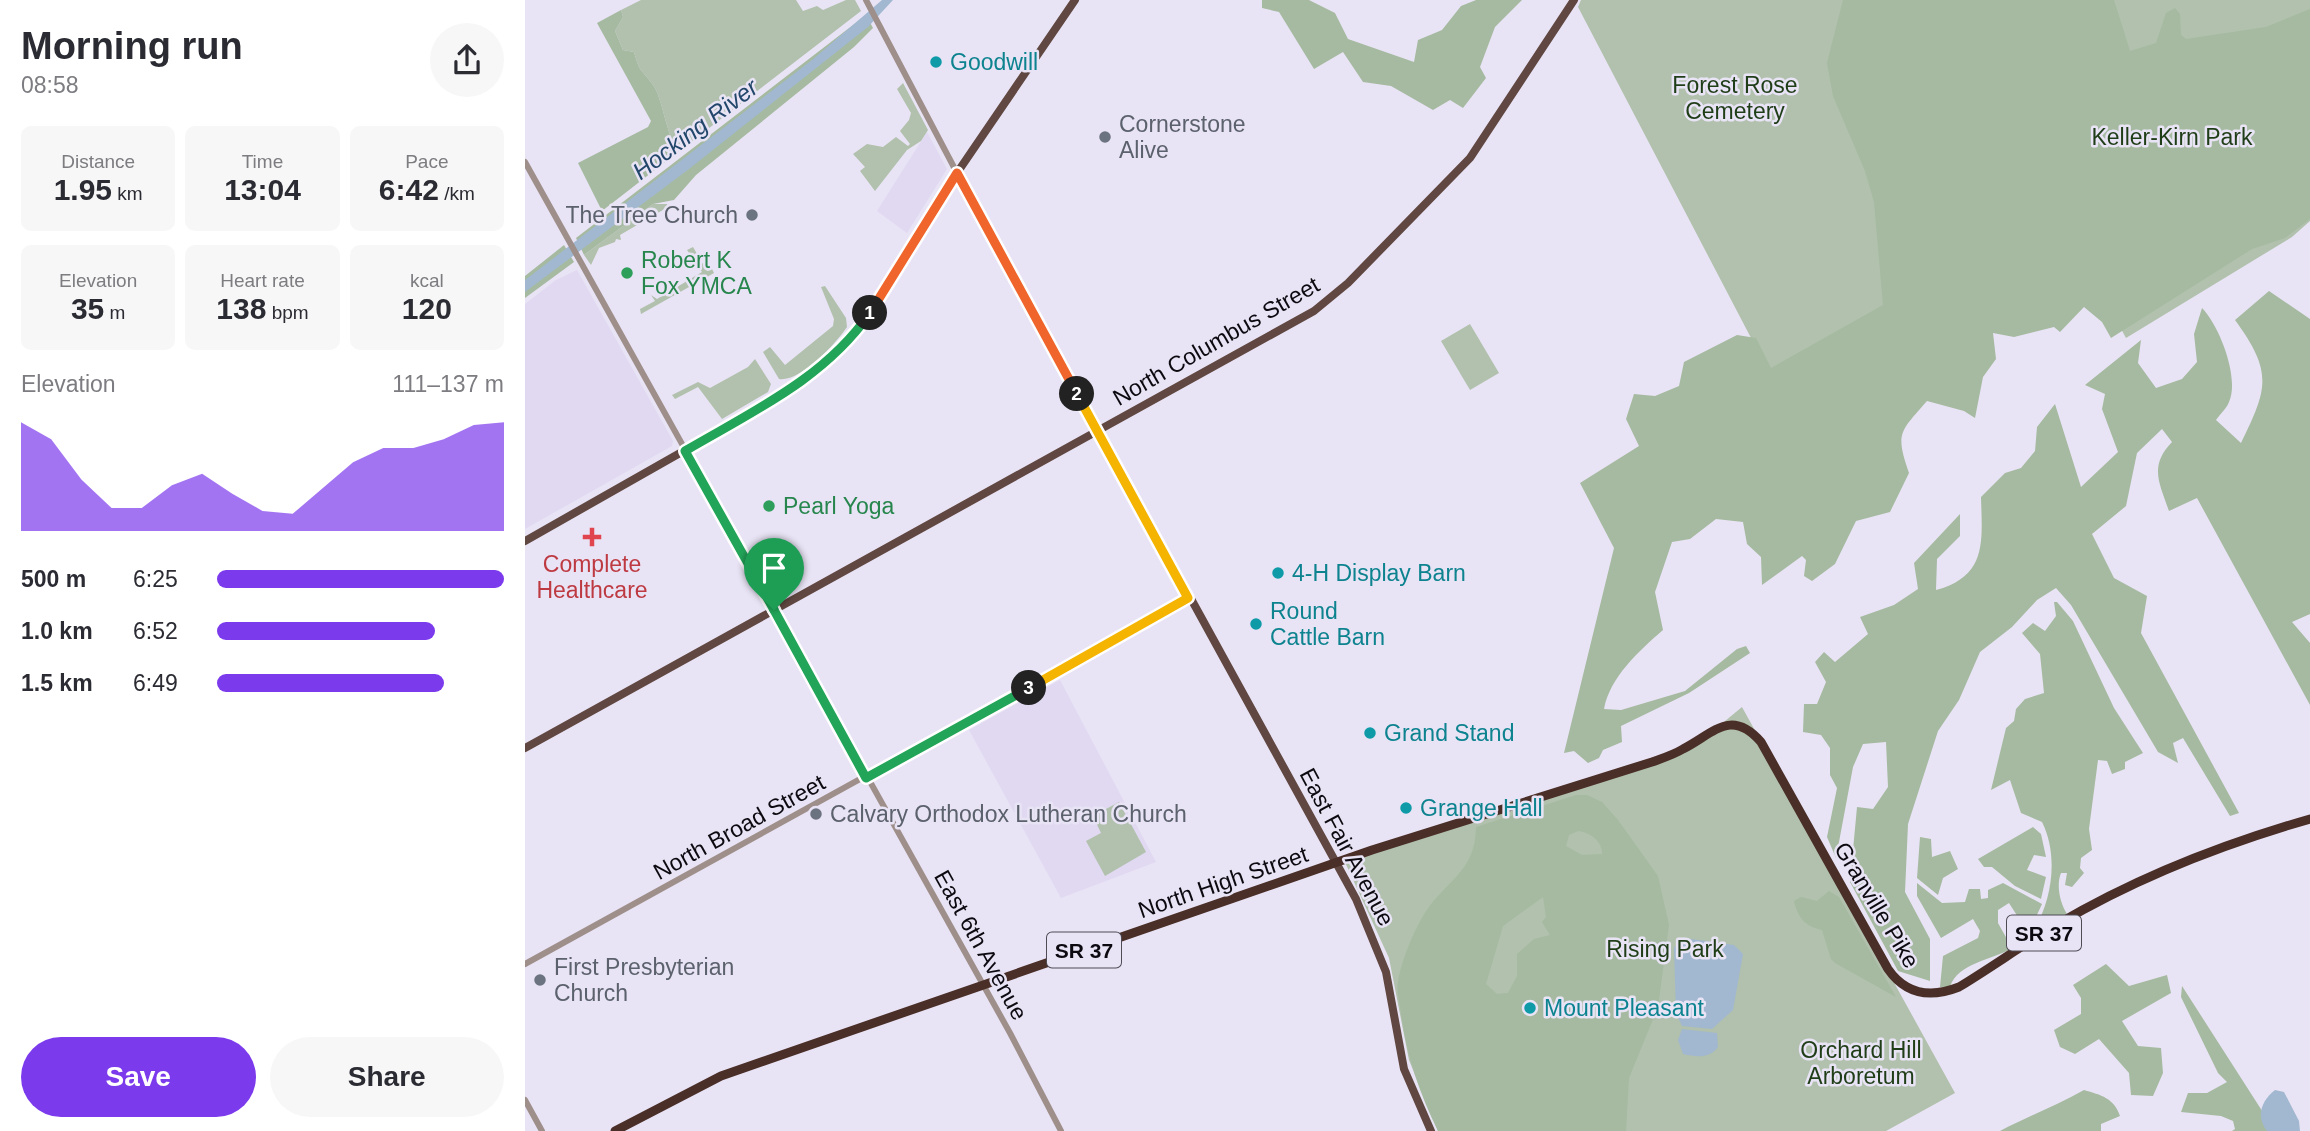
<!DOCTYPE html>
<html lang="en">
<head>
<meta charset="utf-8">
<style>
	body { margin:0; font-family:Helvetica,sans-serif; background:#f7f7f7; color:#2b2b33; height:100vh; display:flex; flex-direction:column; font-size:26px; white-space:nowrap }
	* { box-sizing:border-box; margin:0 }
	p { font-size:23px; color:#7c7c81 }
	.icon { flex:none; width:38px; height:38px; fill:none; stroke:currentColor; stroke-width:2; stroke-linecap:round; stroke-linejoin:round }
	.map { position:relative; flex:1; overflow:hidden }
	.sheet { display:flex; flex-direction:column; background:#fff; width:525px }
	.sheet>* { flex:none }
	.pin { position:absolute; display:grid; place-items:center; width:60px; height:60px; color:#fff; margin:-72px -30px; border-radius:50% 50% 50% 0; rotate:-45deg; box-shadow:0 0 7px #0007 }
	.pin .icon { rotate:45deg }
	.km { position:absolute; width:35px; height:35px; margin:-18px; border-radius:50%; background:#222; color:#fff; font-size:19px; line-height:35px; text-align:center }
	.round { display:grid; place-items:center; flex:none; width:74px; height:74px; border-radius:37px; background:#f7f7f7 }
	.headline { display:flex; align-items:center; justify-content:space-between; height:119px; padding:0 21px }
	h1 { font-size:38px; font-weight:800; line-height:52px }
	.metrics { display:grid; grid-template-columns:repeat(3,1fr); gap:10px; height:119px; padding:7px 21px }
	.metrics div { display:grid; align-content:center; border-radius:10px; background:#f7f7f7; text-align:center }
	.metrics b { font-size:30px; font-weight:800 }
	.metrics small { font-size:19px; font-weight:400 }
	.metrics p { font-size:19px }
	.chart { height:196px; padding:14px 21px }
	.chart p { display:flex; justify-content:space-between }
	.chart svg { width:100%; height:126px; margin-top:7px; fill:#7c3aed; opacity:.7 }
	.cta { display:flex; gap:14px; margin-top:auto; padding:14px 21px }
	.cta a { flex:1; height:80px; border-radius:42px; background:#7c3aed; color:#fff; font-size:28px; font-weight:800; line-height:80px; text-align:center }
	.cta a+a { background:#f7f7f7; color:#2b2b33 }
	ul { padding:0 21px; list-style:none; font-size:23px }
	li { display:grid; grid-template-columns:112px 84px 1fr; align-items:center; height:52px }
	li i { height:18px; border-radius:9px; background:#7c3aed }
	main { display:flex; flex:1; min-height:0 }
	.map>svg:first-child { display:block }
	.built { fill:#e0d9f1 }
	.green { fill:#b1c1ad }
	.forest { fill:#a5baa0; fill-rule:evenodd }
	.water { fill:#a1b8d0 }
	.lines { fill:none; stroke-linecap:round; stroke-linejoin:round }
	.minor { stroke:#9e8f8b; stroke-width:6 }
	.major { stroke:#604741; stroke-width:8 }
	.highway { stroke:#4a2e28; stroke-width:9 }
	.split-1-casing { stroke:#fff; stroke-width:14 }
	.split-2-casing { stroke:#fff; stroke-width:14 }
	.split-3-casing { stroke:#fff; stroke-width:14 }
	.split-4-casing { stroke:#fff; stroke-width:14 }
	.split-1 { stroke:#22a559; stroke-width:9 }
	.split-2 { stroke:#f0652b; stroke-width:9 }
	.split-3 { stroke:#f5b400; stroke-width:9 }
	.split-4 { stroke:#22a559; stroke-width:9 }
	.culture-dot { fill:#0f9aa8; stroke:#e9e4f5; stroke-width:2.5 }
	.worship-dot { fill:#6b7280; stroke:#e9e4f5; stroke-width:2.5 }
	.leisure-dot { fill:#2e9e5b; stroke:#e9e4f5; stroke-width:2.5 }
	.health-dot { fill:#e0444e; stroke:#e9e4f5; stroke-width:2.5 }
	.labels { text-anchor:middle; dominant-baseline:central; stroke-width:5; stroke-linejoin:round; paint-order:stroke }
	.shield { fill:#e9e4f5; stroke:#4e4b55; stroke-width:2 }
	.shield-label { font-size:21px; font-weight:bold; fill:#0c0a10 }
	.culture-label { font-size:23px; fill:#0d838f; stroke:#e9e4f5; text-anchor:start }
	.park-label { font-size:23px; fill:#1f3d17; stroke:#e9e4f5 }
	.worship-label { font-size:23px; fill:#5b616d; stroke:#e9e4f5; text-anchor:start }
	.leisure-label { font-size:23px; fill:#27864d; stroke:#e9e4f5; text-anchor:start }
	.street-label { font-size:23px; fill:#0c0a10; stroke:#e9e4f5 }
	.health-label { font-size:23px; fill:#be3a42; stroke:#e9e4f5 }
	.water-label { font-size:24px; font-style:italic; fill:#23476a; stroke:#e9e4f5 }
</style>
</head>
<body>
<main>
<section class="sheet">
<div class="headline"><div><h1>Morning run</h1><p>08:58</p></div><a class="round"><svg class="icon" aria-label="share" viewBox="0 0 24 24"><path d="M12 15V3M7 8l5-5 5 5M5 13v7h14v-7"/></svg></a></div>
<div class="metrics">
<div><p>Distance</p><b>1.95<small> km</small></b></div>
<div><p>Time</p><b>13:04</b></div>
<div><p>Pace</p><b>6:42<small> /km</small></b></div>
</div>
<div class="metrics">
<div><p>Elevation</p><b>35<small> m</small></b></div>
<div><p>Heart rate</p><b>138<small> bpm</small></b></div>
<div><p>kcal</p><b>120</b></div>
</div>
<div class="chart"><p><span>Elevation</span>111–137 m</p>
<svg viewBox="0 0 160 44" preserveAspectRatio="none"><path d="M0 44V6L10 12L20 26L30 36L40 36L50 28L60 24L70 31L80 37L90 38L100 29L110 20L120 15L130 15L140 12L150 7L160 6V44z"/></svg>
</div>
<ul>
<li><b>500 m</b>6:25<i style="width:100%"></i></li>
<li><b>1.0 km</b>6:52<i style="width:76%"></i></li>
<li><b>1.5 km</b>6:49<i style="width:79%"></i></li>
</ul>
<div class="cta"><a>Save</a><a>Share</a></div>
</section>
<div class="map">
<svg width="1785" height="1131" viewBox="0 0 1785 1131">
	<rect width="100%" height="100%" fill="#e9e4f5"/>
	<g class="built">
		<path d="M402,132L422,169L382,233L352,211Z"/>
		<path d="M52,270L148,441L147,446L0,529V304L31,280Z"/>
		<path d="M535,680L631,862L536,898L444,730Z"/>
	</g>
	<g class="green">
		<path d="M116,0H271L278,11L292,6L298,10L321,0H330L336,11L153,152C140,131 138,99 128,85C117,69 115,74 109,52L98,50L90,31L98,17L96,10Z"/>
		<path d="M1056,0H1785V221L1767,237L1601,338L1533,212L1248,380L1053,7Z"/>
		<path d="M378,83L403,130L396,141L382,150L350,191L335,171L340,167L328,154L342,144L358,147L371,137L383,146L385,144L375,131L384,120L386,113L372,89Z"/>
		<path d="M128,204H142L143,207L95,235L96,240L91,239L90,242L74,248L66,265L59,255Z"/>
		<path d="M168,247L182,271L187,269L189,273L116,314L115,309L130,301L126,295L132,299L177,272L162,250Z"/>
		<path d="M300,286L321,318L322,327C309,346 275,382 254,379L238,352L245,347L260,365L308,326L309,319L296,287Z"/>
		<path d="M945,324L974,373L945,390L916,341Z"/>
		<path d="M230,359L246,384L243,392L197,419L173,387L150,399L147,395L173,382L185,388L223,367Z"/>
		<path d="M1217,707L1430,1093L1361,1131H913L884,1060L864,958L819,860L1127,762L1188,731Z"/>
		<path d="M594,802L621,852L580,876L561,841L576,833L568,816Z"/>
	</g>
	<g class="forest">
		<path d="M737,0H784L810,13L823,39L889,62L893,40L917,30L936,6L951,0H997L970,27L955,67L961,78L938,108L925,100L908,110L866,86L838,82L818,52L789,69L754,12L737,8Z"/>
		<path d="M1318,0H1589L1605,51L1631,43L1641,13L1650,8L1655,14L1656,35L1661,39L1741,27L1785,9V219L1760,238L1727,249L1586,338L1577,322L1559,307L1535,332L1529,327L1489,337L1468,333L1471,359L1458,377L1450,418L1439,411L1402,401C1375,432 1370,433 1384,473L1365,512L1331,521L1310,564L1287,581L1279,576L1281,560L1277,556L1237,585L1236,557L1222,544L1218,522L1191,519L1165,539L1147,542L1130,592L1138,630C1114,651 1085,677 1079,709L1096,710L1160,691L1212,649L1221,646L1225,653L1164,693L1096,726L1097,742L1078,750L1074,758L1063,763L1049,751L1039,753L1089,548L1055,483L1114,446L1101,419L1109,394L1130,396L1154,386L1159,362L1212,335L1231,338L1246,368L1358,305L1349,202L1340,171L1308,96L1302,63Z"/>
		<path d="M96,10L98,17L90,31L98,50L109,52C115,74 117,69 128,85C138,99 140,131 153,152L77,211L53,163L123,127L126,121L72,23Z"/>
		<path d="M341,15L348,28L329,47L171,175L149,200L128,204L59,255L51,238Z"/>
		<path d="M39,245L49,262L0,298V276Z"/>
		<path d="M1744,291L1785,319V614L1767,622L1785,643V705L1672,498L1644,511C1634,482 1624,466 1647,442L1637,429L1612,453L1601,506L1567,534L1589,578L1622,596L1616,633L1714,813L1705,816L1658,738L1648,743L1653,763L1633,752L1546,605L1531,588L1512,600L1487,627L1455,652L1434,700L1413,731L1383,824L1380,892L1405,939V981L1373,971L1325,882L1332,807L1348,809L1363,787L1361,742L1338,744L1328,767L1311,858L1302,837L1312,788L1305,775V748L1296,735L1278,732L1279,704H1292L1301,682L1290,662L1299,652L1310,662L1343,634L1335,617L1369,605L1393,589L1389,563L1435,514V536L1412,559L1411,590C1463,576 1457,540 1456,497L1480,473L1496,468L1510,451L1512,427L1530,404L1556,487L1593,452L1577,409L1580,394L1560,385L1616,340L1613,363L1631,388L1657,379L1672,362L1669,334L1677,308C1694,325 1715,378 1704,402C1702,408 1695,414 1691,420L1716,443C1743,388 1748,372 1710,320Z"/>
		<path d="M1529,602H1532L1548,621L1589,708L1618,753L1600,762V769L1587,774L1582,761L1573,760L1564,829L1567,850L1556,858L1555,868L1559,873L1547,887L1540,885L1542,873H1536C1531,885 1535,903 1542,914L1512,931L1510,928C1528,897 1533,854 1517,822L1496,813L1485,780L1466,790L1481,728L1489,721L1491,709L1500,699L1519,693L1515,654L1497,633L1508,623L1520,631L1531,616Z"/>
		<path d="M1051,795H1062L1077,802L1093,820L1133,876L1144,925L1133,1007L1104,1078L1101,1131H913C894,1092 882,1057 876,1014C875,1004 871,991 873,982C876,962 888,933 898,916C918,882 951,873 951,827ZM1053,831C1065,832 1078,842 1077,854L1057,855L1041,846L1044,835ZM1018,897L1021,917L1017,922L1025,935L1009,939L992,954V976L983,993L972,994L961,984L978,926Z"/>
		<path d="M1508,827L1516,834L1521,857L1509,855L1502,870L1521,877L1516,899L1490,886L1467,867H1459L1453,859Z"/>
		<path d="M1395,837L1406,839L1407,857L1425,851L1433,869L1418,878L1413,895L1392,878Z"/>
		<path d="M1392,883L1417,903L1440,902L1444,889H1455L1456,899L1463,898V890L1478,883L1517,904L1511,917L1500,928L1484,903L1473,910V923L1487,948C1468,960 1432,963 1425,987H1415L1418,956L1453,938L1455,931L1448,919L1416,938L1392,896Z"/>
		<path d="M1304,891L1314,897L1371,997L1310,963L1306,959L1297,930C1280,926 1273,918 1269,901L1276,897L1292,901Z"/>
		<path d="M1581,964L1604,986L1642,975L1646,993L1597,1021L1613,1046L1636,1048L1638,1073L1628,1096L1606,1095L1604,1073L1574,1039L1550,1054L1535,1047L1529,1030L1556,1014V998L1548,985Z"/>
		<path d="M1657,986L1750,1131H1707L1710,1129L1708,1121L1696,1116L1656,1112L1663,1093H1682L1702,1082L1693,1073L1656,997Z"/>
		<path d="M1559,1090C1576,1095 1589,1098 1595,1116L1576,1124V1131H1475C1503,1116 1531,1106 1559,1090Z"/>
	</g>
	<g class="water">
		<path d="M357,0H368L343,27L164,169L0,292V280L287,60Z"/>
		<path d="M1159,938L1209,945L1218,954L1208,1010L1187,1029L1157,1026L1151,1013L1149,948Z"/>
		<path d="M1157,1029L1192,1033L1193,1047C1184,1059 1171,1057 1158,1054L1153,1040Z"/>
		<path d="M1750,1090L1759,1092L1774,1121L1775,1131H1742C1730,1116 1737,1100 1750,1090Z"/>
	</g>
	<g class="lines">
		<g class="minor">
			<path d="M341,0L432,173"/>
			<path d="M0,162L485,1033L536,1131"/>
			<path d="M0,964L663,598"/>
			<path d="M0,1100L17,1131"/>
		</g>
		<g class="major">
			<path d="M432,173L831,899L861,972L879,1069L906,1131"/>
			<path d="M0,541L259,394L305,360L353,302L432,173L550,0"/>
			<path d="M0,748L789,311L823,283L945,158L1049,0"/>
		</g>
		<path class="highway" d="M90,1131L196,1076L847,850L1127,762C1138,758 1148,755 1158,749C1189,733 1206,708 1236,742L1363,969C1381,995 1406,998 1434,987C1467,967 1499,944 1533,924C1611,878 1698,844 1785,819"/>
	</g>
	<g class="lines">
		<defs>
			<path id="split-1" d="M249,610L160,451C228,411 299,379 345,313"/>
			<path id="split-2" d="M345,313L432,173L552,394"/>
			<path id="split-3" d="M504,688L663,598L552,394"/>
			<path id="split-4" d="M249,610L341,778L504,688"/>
		</defs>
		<use href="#split-1" class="split-1-casing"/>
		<use href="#split-2" class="split-2-casing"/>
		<use href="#split-3" class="split-3-casing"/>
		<use href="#split-4" class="split-4-casing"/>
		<use href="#split-1" class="split-1"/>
		<use href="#split-2" class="split-2"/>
		<use href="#split-3" class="split-3"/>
		<use href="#split-4" class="split-4"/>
	</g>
	<g class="culture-dot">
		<circle cx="411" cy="62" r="7"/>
		<circle cx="753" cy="573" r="7"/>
		<circle cx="731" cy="624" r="7"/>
		<circle cx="845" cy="733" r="7"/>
		<circle cx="881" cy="808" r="7"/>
		<circle cx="1005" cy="1008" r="7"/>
	</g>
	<g class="worship-dot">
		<circle cx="580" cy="137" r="7"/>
		<circle cx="227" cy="215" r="7"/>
		<circle cx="291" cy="814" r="7"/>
		<circle cx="15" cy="980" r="7"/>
	</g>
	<g class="leisure-dot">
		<circle cx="102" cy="273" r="7"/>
		<circle cx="244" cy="506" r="7"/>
	</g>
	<path class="health-dot" d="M63.5 526.5h7v7h7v7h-7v7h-7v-7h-7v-7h7z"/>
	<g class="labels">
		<g class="shield">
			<rect x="1482" y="915.5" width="74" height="35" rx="5"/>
			<rect x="522" y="932.5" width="74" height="35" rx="5"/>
		</g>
		<g class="shield-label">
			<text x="1519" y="933">SR 37</text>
			<text x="559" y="950">SR 37</text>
		</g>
		<g class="culture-label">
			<text x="425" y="62">Goodwill</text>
			<text x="767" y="573">4-H Display Barn</text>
			<text x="745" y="611">Round<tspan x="745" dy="26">Cattle Barn</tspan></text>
			<text x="859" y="733">Grand Stand</text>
			<text x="895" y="808">Grange Hall</text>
			<text x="1019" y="1008">Mount Pleasant</text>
		</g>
		<g class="park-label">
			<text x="1210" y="85">Forest Rose<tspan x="1210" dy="26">Cemetery</tspan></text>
			<text x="1647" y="137">Keller-Kirn Park</text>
			<text x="1140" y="949">Rising Park</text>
			<text x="1336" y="1050">Orchard Hill<tspan x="1336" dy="26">Arboretum</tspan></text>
		</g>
		<g class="worship-label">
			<text x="594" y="124">Cornerstone<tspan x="594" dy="26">Alive</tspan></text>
			<text x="213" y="215" text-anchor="end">The Tree Church</text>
			<text x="305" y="814">Calvary Orthodox Lutheran Church</text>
			<text x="29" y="967">First Presbyterian<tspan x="29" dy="26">Church</tspan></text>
		</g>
		<g class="leisure-label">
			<text x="116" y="260">Robert K<tspan x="116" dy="26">Fox YMCA</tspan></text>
			<text x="258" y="506">Pearl Yoga</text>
		</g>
		<g class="street-label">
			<text transform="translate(691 341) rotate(-30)">North Columbus Street</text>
			<text transform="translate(214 827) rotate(-29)">North Broad Street</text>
			<text transform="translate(822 847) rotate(62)">East Fair Avenue</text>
			<text transform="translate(698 882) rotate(-19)">North High Street</text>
			<text transform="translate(1352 905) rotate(59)">Granville Pike</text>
			<text transform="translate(456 945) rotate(61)">East 6th Avenue</text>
		</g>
		<g class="health-label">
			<text x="67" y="564">Complete<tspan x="67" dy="26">Healthcare</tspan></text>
		</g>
		<g class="water-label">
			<text transform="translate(170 129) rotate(-37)">Hocking River</text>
		</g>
	</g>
</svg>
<div class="pin" style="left:249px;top:610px;background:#1e9e55"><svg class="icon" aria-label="arrive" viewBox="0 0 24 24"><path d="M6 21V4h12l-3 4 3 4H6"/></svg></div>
<b class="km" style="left:345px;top:313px">1</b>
<b class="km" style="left:552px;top:394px">2</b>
<b class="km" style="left:504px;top:688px">3</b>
</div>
</main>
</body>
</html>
